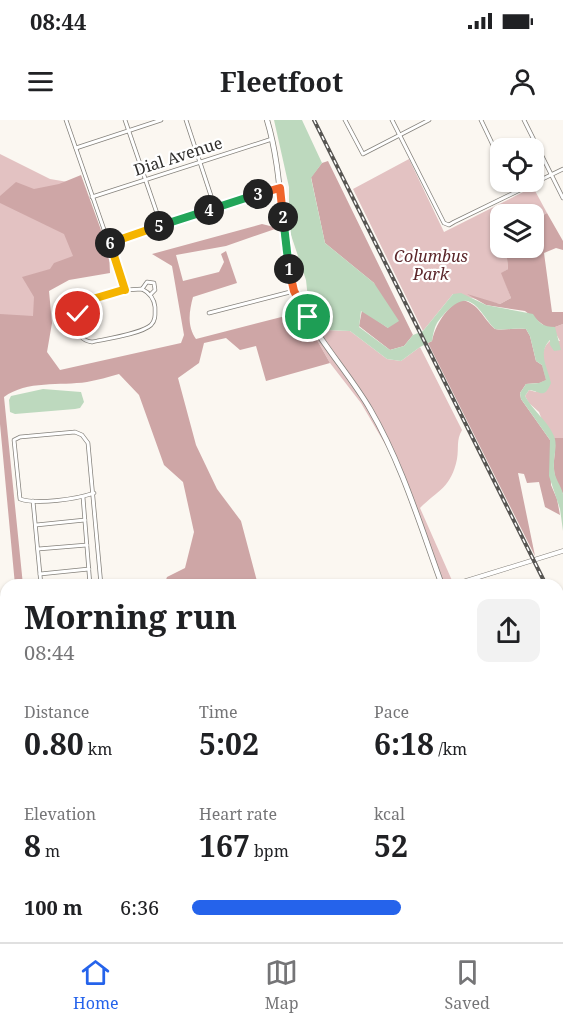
<!DOCTYPE html>
<html lang="en">
<head>
<meta charset="utf-8">
<style>
	body { margin:0; font-family:"Noto Serif",serif; background:#f2f2f2; color:#202124; height:100vh; display:flex; flex-direction:column; font-size:22px; white-space:nowrap }
	* { box-sizing:border-box; margin:0 }
	p { font-size:20px; color:#757577 }
	.icon { flex:none; width:33px; height:33px; fill:none; stroke:currentColor; stroke-width:2; stroke-linecap:round; stroke-linejoin:round }
	.map { position:relative; flex:1; overflow:hidden }
	.details { position:absolute; left:0px; top:459px; width:564px; height:363px; display:flex; flex-direction:column; background:#fff; border-radius:18px 18px 0 0; box-shadow:0 2px 4px #0004 }
	.details>* { flex:none }
	.tools { position:absolute; left:490px; top:18px; display:grid; gap:12px }
	.tools a { display:grid; place-items:center; width:54px; height:54px; border-radius:12px; background:#fff; box-shadow:0 2px 4px #0004; font-size:30px }
	.pin { position:absolute; display:grid; place-items:center; width:51px; height:51px; color:#fff; margin:-26px; border:3px solid #fff; border-radius:50%; box-shadow:0 2px 6px #0007 }
	.km { position:absolute; width:30px; height:30px; margin:-15px; border-radius:50%; background:#222; color:#fff; font-size:16px; line-height:30px; text-align:center }
	.round { display:grid; place-items:center; flex:none; width:63px; height:63px; border-radius:12px; background:#f2f2f2 }
	.overview { display:flex; align-items:center; justify-content:space-between; height:102px; padding:0 24px }
	h1 { font-size:33px; font-weight:700; line-height:45px }
	.figures { display:grid; grid-template-columns:repeat(3,1fr); gap:9px; height:102px; padding:6px 24px }
	.figures div { display:grid; align-content:center }
	.figures b { font-size:30px; font-weight:700 }
	.figures small { font-size:16px; font-weight:400 }
	.figures p { font-size:16px }
	ul { padding:0 24px; list-style:none; font-size:20px }
	li { display:grid; grid-template-columns:96px 72px 1fr; align-items:center; height:45px }
	li i { height:15px; border-radius:8px; background:#2563eb }
	.status { display:flex; justify-content:space-between; align-items:center; height:42px; padding:0 30px; background:#fff; direction:ltr }
	.status svg { height:16px; fill:currentColor }
	header { display:flex; justify-content:space-between; align-items:center; height:78px; padding:0 24px; background:#fff; font-size:27px; font-weight:700 }
	.tab-bar { display:flex; justify-content:space-around; align-items:center; height:84px; border-top:2px solid #e0e0e0; background:#fff; font-size:16px; color:#757577 }
	.tab-bar a { display:grid; justify-items:center; gap:3px }
	.tab-bar .selected { color:#2563eb }
	.map>svg:first-child { display:block }
	.green { fill:#e3c2c2 }
	.forest { fill:#cea6a6 }
	.water { fill:#bdd9be }
	.lines { fill:none; stroke-linecap:round; stroke-linejoin:round }
	.minor-casing { stroke:#84817b; stroke-width:4.5 }
	.tertiary-casing { stroke:#84817b; stroke-width:5 }
	.secondary-casing { stroke:#84817b; stroke-width:6 }
	.minor { stroke:#fff; stroke-width:3 }
	.tertiary { stroke:#fff; stroke-width:4 }
	.secondary { stroke:#fff; stroke-width:4.5 }
	.rail-casing { stroke:#575552; stroke-width:4 }
	.rail { stroke:#fff; stroke-width:1.5; stroke-dasharray:4.5; stroke-linecap:butt }
	.split-1-casing { stroke:#fff; stroke-width:12 }
	.split-2-casing { stroke:#fff; stroke-width:12 }
	.split-3-casing { stroke:#fff; stroke-width:12 }
	.split-4-casing { stroke:#fff; stroke-width:12 }
	.split-5-casing { stroke:#fff; stroke-width:12 }
	.split-6-casing { stroke:#fff; stroke-width:12 }
	.split-7-casing { stroke:#fff; stroke-width:12 }
	.split-8-casing { stroke:#fff; stroke-width:12 }
	.split-1 { stroke:#f0652b; stroke-width:8 }
	.split-2 { stroke:#22a559; stroke-width:8 }
	.split-3 { stroke:#f0652b; stroke-width:8 }
	.split-4 { stroke:#22a559; stroke-width:8 }
	.split-5 { stroke:#22a559; stroke-width:8 }
	.split-6 { stroke:#f5b400; stroke-width:8 }
	.split-7 { stroke:#f5b400; stroke-width:8 }
	.split-8 { stroke:#f5b400; stroke-width:8 }
	.labels { text-anchor:middle; dominant-baseline:central; stroke-width:4.5; stroke-linejoin:round; paint-order:stroke }
	.street-label { font-size:16px; fill:#2e2d2b; stroke:#fff }
	.park-label { font-size:16px; font-style:italic; fill:#5b262a; stroke:#fff }
</style>
</head>
<body>
<div class="status"><b>08:44</b><svg viewBox="0 0 49 12"><path d="M0 12V9h3v3zM5 12V6h3v6zM10 12V3h3v9zM15 12V0h3v12zM26 1h20v11H26zM47 4h2v5h-2z"/></svg></div>
<header><svg class="icon" aria-label="menu" viewBox="0 0 24 24"><path d="M4 6h16M4 12h16M4 18h16"/></svg>Fleetfoot<svg class="icon" aria-label="person" viewBox="0 0 24 24"><circle cx="12" cy="8" r="4"/><path d="M4 21q1-7 8-7t8 7"/></svg></header>
<div class="map">
<svg width="563" height="822" viewBox="0 0 563 822">
	<rect width="100%" height="100%" fill="#fbf7f1"/>
	<g class="green">
		<path d="M0,34L50,59L80,64L106,148L43,167L48,255L0,265Z"/>
		<path d="M409,39L444,112L533,67L547,93L534,100V94H501V128H506L508,149L502,153L511,178L500,184L453,174L423,211L353,69Z"/>
		<path d="M309,188L329,201L326,210L350,211L387,239L401,241L420,227L462,310C456,320 459,328 457,339C451,368 438,370 420,388L454,465H440L399,348L361,283L330,243L301,192Z"/>
		<path d="M563,204V318H554L542,300L539,292L529,283L525,276L529,270L536,272L543,239C542,231 545,225 551,220L560,221L554,210L555,207Z"/>
		<path d="M563,695V820L559,821L558,697Z"/>
	</g>
	<g class="forest">
		<path d="M328,41L413,215L404,226L390,230L359,206L362,190L388,208L374,163L325,123L311,57L322,43Z"/>
		<path d="M81,55L109,132L110,153L69,160L49,171L52,203L47,232L60,250L181,223L184,215L172,146L152,134L262,104L278,108L226,126L176,135L183,161L219,152L224,142L221,134L226,131L237,163L193,177C189,192 187,206 196,219L301,192L330,243L266,261L256,226L240,230L226,218L204,223L199,243L178,258L196,325L217,369L241,401L258,465H164L167,457L185,448L194,412L183,362L164,345L139,275L119,254C108,257 98,260 87,262C60,266 27,260 4,277L23,465H15L0,304V194L33,196L34,177L22,157L50,149L54,143L73,136L64,114L0,83V76L16,62L34,69L59,64Z"/>
		<path d="M547,93L563,121V130L556,128L544,133L552,192H563V204L555,207H546L525,191L486,185L467,174L500,184L511,178L501,153L508,149L506,128H534V100Z"/>
		<path d="M462,180C479,183 483,199 495,209C506,211 515,207 526,209L530,216L536,241L542,245L546,260L539,263L526,264L520,273L521,279L550,320L551,365L557,379L560,395L545,387L539,362L527,363L524,354L518,353L535,436L428,223L432,221C435,206 447,185 462,180Z"/>
		<path d="M554,318H563V374C559,366 554,358 554,349C553,338 557,328 554,318Z"/>
		<path d="M6,627V816H161L143,818L142,822H0V629Z"/>
	</g>
	<g class="water">
		<path d="M274,0H302L322,43L311,58L325,123L374,163L399,201L388,208L361,191L359,207L390,230L404,226L413,215L423,211L453,174L461,173L486,185L533,194C539,203 543,207 555,207L561,230L554,231L550,225V220C537,233 548,248 551,263C544,280 540,271 529,270L525,276C533,291 547,300 554,316C558,326 553,337 554,348C554,358 561,365 563,374C563,385 563,400 563,411L560,389L549,356L550,320L521,279L520,273L526,264L539,263L546,260L542,245L536,241L530,216L526,209C516,207 506,211 495,209C486,201 481,187 470,182C458,176 443,195 437,203C434,208 433,215 432,221L420,227L401,241L387,239L350,211L326,210L329,201L309,188L306,160L289,109V67Z"/>
		<path d="M43,269L81,272L84,282L80,288L75,289L15,294L10,292L9,280L11,276Z"/>
	</g>
	<g class="lines">
		<defs>
			<g id="minor">
				<path d="M66,0L125,170"/>
				<path d="M125,0L161,105"/>
				<path d="M186,0L215,88"/>
				<path d="M345,0L363,34L429,0"/>
				<path d="M392,0L444,103L449,105L454,102L563,49"/>
				<path d="M481,0L501,42"/>
				<path d="M524,0L563,78"/>
				<path d="M76,28L161,0"/>
				<path d="M510,62L515,71"/>
				<path d="M92,77L272,19"/>
				<path d="M108,123L280,68"/>
				<path d="M142,169C150,173 154,178 155,187C155,194 156,200 151,205C141,214 106,219 92,222C71,219 75,194 86,181L125,170Z"/>
				<path d="M142,169L147,162L154,163L155,170L151,174"/>
				<path d="M209,193L294,171"/>
				<path d="M78,194L72,188L71,183L74,181L84,184"/>
				<path d="M94,373C77,379 37,385 20,379L14,320L20,317L75,312L82,315L88,323L101,465"/>
				<path d="M83,377L90,465"/>
				<path d="M33,381L41,465"/>
				<path d="M36,405L85,400"/>
				<path d="M38,429L87,425"/>
				<path d="M40,454L89,449"/>
				<path d="M178,816L180,822"/>
				<path d="M302,816L303,822"/>
				<path d="M427,816L428,822"/>
				<path d="M508,816L509,822"/>
			</g>
			<g id="tertiary">
				<path d="M453,465L563,431"/>
				<path d="M0,628L6,626"/>
			</g>
			<g id="secondary">
				<path d="M267,0C278,36 280,75 284,112C286,131 287,152 294,170C309,210 348,251 370,289C402,344 420,405 442,465"/>
				<path d="M551,816L552,822"/>
			</g>
		</defs>
		<use href="#minor" class="minor-casing"/>
		<use href="#tertiary" class="tertiary-casing"/>
		<use href="#secondary" class="secondary-casing"/>
		<use href="#minor" class="minor"/>
		<use href="#tertiary" class="tertiary"/>
		<use href="#secondary" class="secondary"/>
		<defs>
			<g id="rail">
				<path d="M314,0L546,465"/>
				<path d="M558,489L563,500"/>
				<path d="M558,557L563,559"/>
			</g>
		</defs>
		<use href="#rail" class="rail-casing"/>
		<use href="#rail" class="rail"/>
	</g>
	<g class="lines">
		<defs>
			<path id="split-1" d="M289,149L294,171L308,197"/>
			<path id="split-2" d="M283,97L289,149"/>
			<path id="split-3" d="M258,74L280,68L283,97"/>
			<path id="split-4" d="M209,90L258,74"/>
			<path id="split-5" d="M159,106L209,90"/>
			<path id="split-6" d="M110,123L159,106"/>
			<path id="split-7" d="M110,123L125,170H123"/>
			<path id="split-8" d="M78,194L86,181L123,170"/>
		</defs>
		<use href="#split-1" class="split-1-casing"/>
		<use href="#split-2" class="split-2-casing"/>
		<use href="#split-3" class="split-3-casing"/>
		<use href="#split-4" class="split-4-casing"/>
		<use href="#split-5" class="split-5-casing"/>
		<use href="#split-6" class="split-6-casing"/>
		<use href="#split-7" class="split-7-casing"/>
		<use href="#split-8" class="split-8-casing"/>
		<use href="#split-1" class="split-1"/>
		<use href="#split-2" class="split-2"/>
		<use href="#split-3" class="split-3"/>
		<use href="#split-4" class="split-4"/>
		<use href="#split-5" class="split-5"/>
		<use href="#split-6" class="split-6"/>
		<use href="#split-7" class="split-7"/>
		<use href="#split-8" class="split-8"/>
	</g>
	<g class="labels">
		<g class="street-label">
			<text transform="translate(178 36) rotate(-18)">Dial Avenue</text>
		</g>
		<g class="park-label">
			<text x="431" y="136">Columbus<tspan x="431" dy="18">Park</tspan></text>
		</g>
	</g>
</svg>
<div class="tools">
<a><svg class="icon" aria-label="locate" viewBox="0 0 24 24"><circle cx="12" cy="12" r="6"/><path d="M12 2v4M12 18v4M2 12h4M18 12h4"/></svg></a>
<a><svg class="icon" aria-label="layers" viewBox="0 0 24 24"><path d="M12 4l9 5-9 5-9-5zM3 14l9 5 9-5"/></svg></a>
</div>
<div class="pin" style="left:308px;top:197px;background:#1e9e55"><svg class="icon" aria-label="arrive" viewBox="0 0 24 24"><path d="M6 21V4h12l-3 4 3 4H6"/></svg></div>
<div class="pin" style="left:78px;top:194px;background:#d93025"><svg class="icon" aria-label="check" viewBox="0 0 24 24"><path d="M5 12l5 5 9-10"/></svg></div>
<b class="km" style="left:289px;top:149px">1</b>
<b class="km" style="left:283px;top:97px">2</b>
<b class="km" style="left:258px;top:74px">3</b>
<b class="km" style="left:209px;top:90px">4</b>
<b class="km" style="left:159px;top:106px">5</b>
<b class="km" style="left:110px;top:123px">6</b>
<section class="details">
<div class="overview"><div><h1>Morning run</h1><p>08:44</p></div><a class="round"><svg class="icon" aria-label="share" viewBox="0 0 24 24"><path d="M12 15V3M7 8l5-5 5 5M5 13v7h14v-7"/></svg></a></div>
<div class="figures">
<div><p>Distance</p><b>0.80<small> km</small></b></div>
<div><p>Time</p><b>5:02</b></div>
<div><p>Pace</p><b>6:18<small> /km</small></b></div>
</div>
<div class="figures">
<div><p>Elevation</p><b>8<small> m</small></b></div>
<div><p>Heart rate</p><b>167<small> bpm</small></b></div>
<div><p>kcal</p><b>52</b></div>
</div>
<ul>
<li><b>100 m</b>6:36<i style="width:60%"></i></li>
</ul>
</section>
</div>
<nav class="tab-bar">
<a class="selected"><svg class="icon" aria-label="home" viewBox="0 0 24 24"><path d="M3 11l9-7 9 7M6 9v11h12V9"/></svg>Home</a>
<a><svg class="icon" aria-label="map" viewBox="0 0 24 24"><path d="M3 6l6-2 6 2 6-2v14l-6 2-6-2-6 2zM9 4v14M15 6v14"/></svg>Map</a>
<a><svg class="icon" aria-label="saved" viewBox="0 0 24 24"><path d="M7 4h10v16l-5-4-5 4z"/></svg>Saved</a>
</nav>
</body>
</html>
